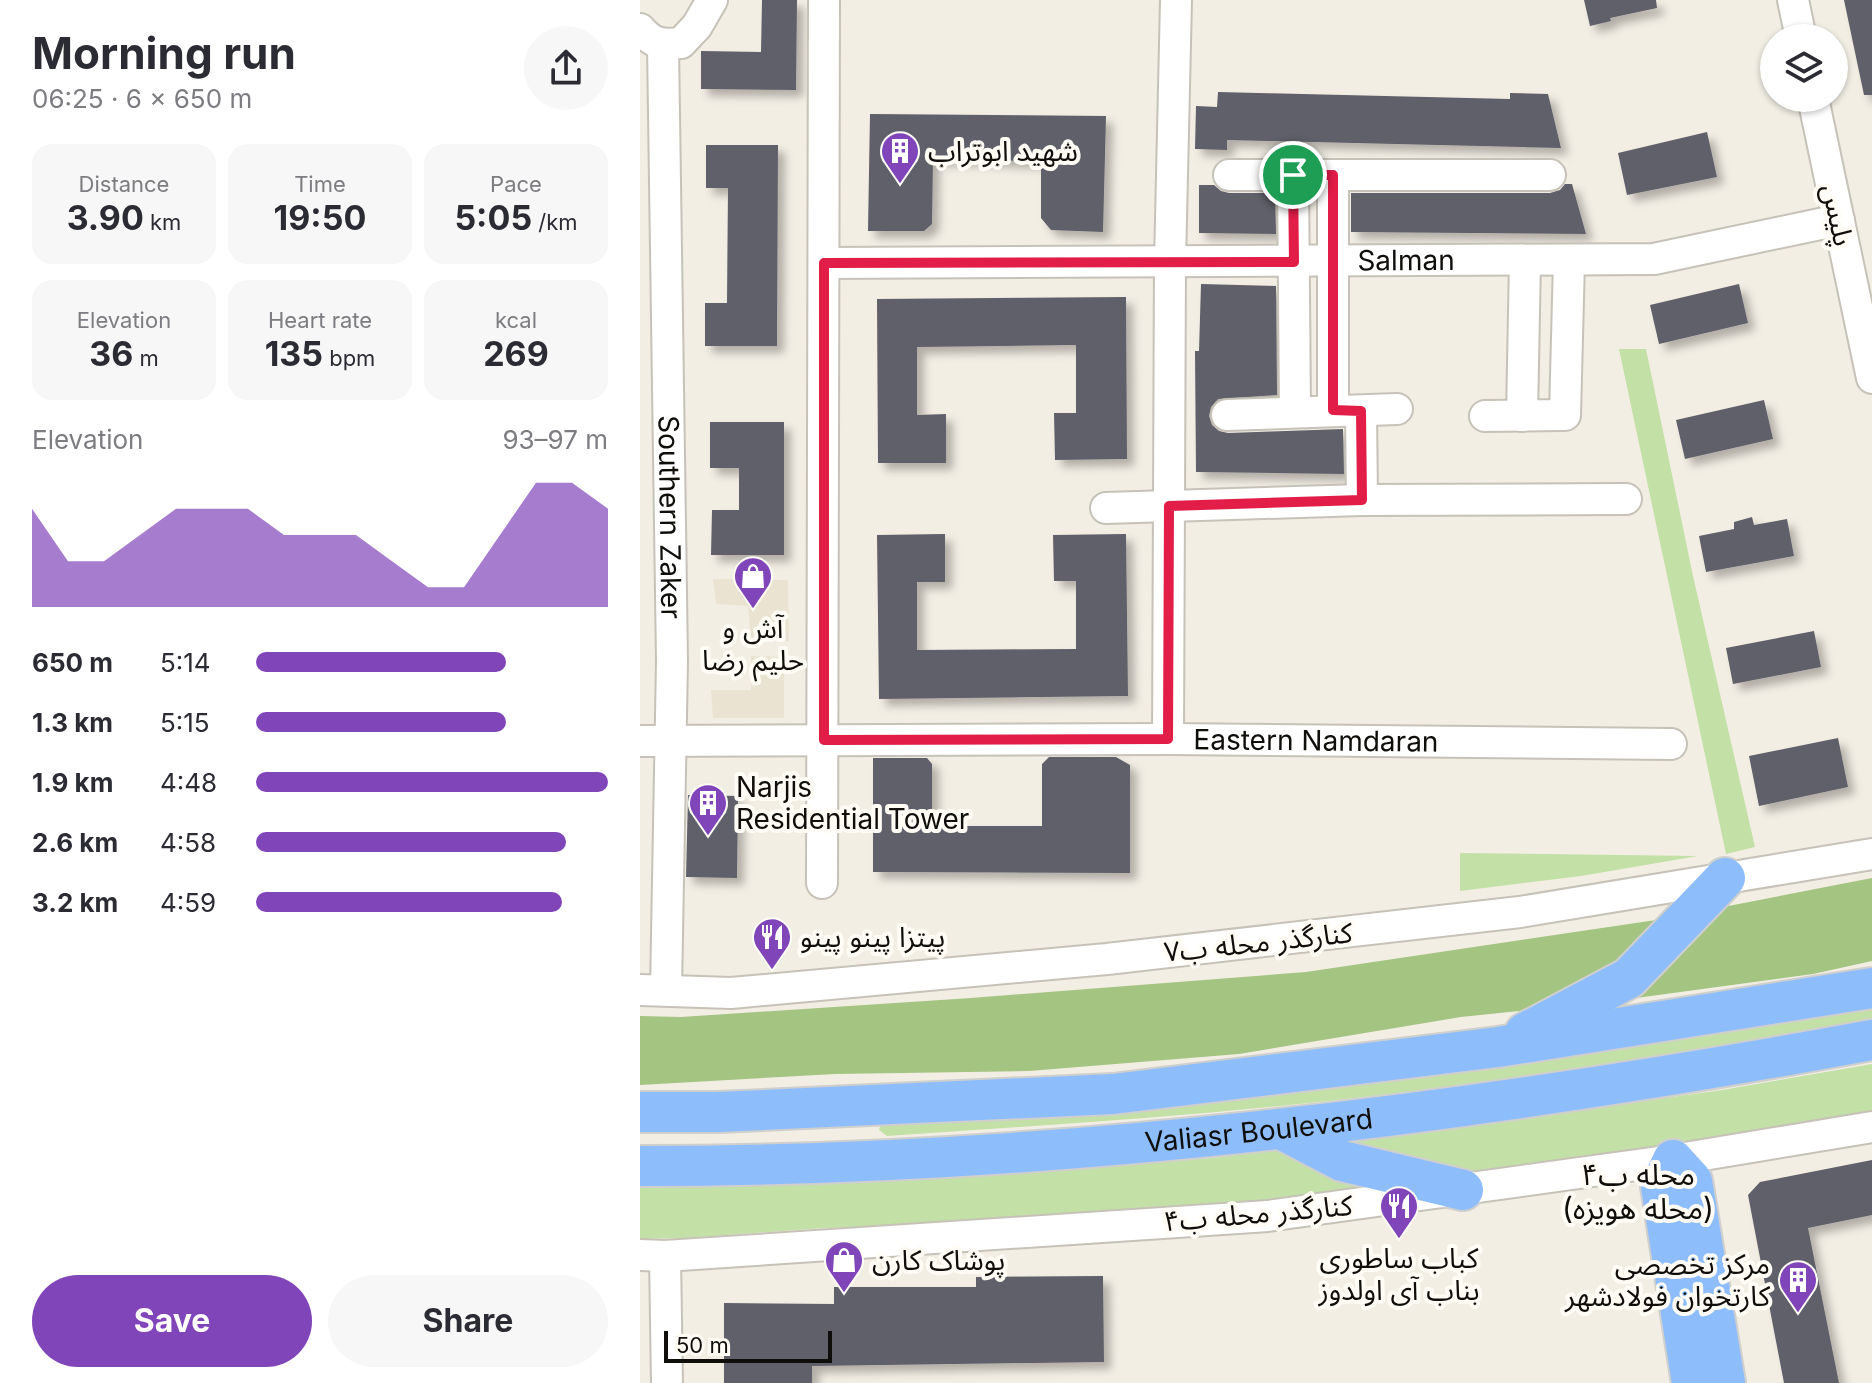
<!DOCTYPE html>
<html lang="en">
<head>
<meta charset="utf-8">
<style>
	body { margin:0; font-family:Inter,"Noto Sans Arabic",sans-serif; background:#f7f7f7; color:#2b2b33; height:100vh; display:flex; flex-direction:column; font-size:30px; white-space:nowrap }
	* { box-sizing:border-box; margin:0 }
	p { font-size:26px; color:#7c7c81 }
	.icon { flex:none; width:44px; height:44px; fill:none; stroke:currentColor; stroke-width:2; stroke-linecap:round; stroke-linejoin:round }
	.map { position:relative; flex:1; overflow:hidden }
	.sheet { display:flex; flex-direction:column; background:#fff; width:640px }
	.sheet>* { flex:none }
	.tools { position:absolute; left:1120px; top:24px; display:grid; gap:16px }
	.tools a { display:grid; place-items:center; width:88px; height:88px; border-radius:50%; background:#fff; box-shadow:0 2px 6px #0004; font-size:40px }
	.scale { position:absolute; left:24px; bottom:20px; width:168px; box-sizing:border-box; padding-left:8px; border:4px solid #100e0b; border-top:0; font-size:22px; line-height:28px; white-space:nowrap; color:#100e0b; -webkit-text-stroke:6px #fefcf5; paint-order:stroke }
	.pin { position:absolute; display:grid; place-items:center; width:68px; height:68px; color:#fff; margin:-34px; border:4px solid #fff; border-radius:50%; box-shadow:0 2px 8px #0007 }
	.round { display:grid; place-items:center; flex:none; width:84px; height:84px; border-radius:42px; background:#f7f7f7 }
	.headline { display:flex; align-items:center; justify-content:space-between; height:136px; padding:0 32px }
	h1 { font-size:44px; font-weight:700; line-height:60px }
	.figures { display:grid; grid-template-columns:repeat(3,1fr); gap:12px; height:136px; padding:8px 32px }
	.figures div { display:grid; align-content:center; border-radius:20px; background:#f7f7f7; text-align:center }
	.figures b { font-size:34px; font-weight:700 }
	.figures small { font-size:22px; font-weight:400 }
	.figures p { font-size:22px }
	.chart { height:224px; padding:16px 32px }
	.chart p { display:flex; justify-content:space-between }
	.chart svg { width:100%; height:144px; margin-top:8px; fill:#8145ba; opacity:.7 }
	.action { display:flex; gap:16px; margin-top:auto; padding:16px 32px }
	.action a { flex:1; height:92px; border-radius:48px; background:#8145ba; color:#fff; font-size:32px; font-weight:700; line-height:92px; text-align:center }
	.action a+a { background:#f7f7f7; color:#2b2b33 }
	ul { padding:0 32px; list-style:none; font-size:26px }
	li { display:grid; grid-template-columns:128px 96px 1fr; align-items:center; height:60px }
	li i { height:20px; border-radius:10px; background:#8145ba }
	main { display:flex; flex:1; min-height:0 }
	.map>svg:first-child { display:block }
	.built { fill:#eae3d1 }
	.green { fill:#c3e0a6 }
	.forest { fill:#a4c482 }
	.building { fill:#5f6069; filter:url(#shadow) }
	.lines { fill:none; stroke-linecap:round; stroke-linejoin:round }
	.minor-casing { stroke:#c7c2b8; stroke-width:34 }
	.major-casing { stroke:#cfcfce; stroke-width:44 }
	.minor { stroke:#fff; stroke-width:30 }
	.major { stroke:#8ebdfb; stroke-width:40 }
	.route-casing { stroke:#fff; stroke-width:16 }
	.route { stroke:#e11d48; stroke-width:10 }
	.labels { text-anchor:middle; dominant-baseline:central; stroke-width:8; stroke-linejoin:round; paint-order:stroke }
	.poi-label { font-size:28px; fill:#100e0b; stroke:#fefcf5; text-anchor:start }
	.street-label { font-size:28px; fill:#100e0b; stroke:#fefcf5 }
	.neighbourhood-label { font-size:30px; fill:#100e0b; stroke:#fefcf5 }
</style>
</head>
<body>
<main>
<section class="sheet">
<div class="headline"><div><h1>Morning run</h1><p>06:25 · 6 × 650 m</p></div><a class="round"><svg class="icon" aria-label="share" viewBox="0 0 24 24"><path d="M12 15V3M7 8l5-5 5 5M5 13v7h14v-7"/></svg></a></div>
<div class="figures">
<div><p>Distance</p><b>3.90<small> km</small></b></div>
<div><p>Time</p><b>19:50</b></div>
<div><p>Pace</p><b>5:05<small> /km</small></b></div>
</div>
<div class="figures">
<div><p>Elevation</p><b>36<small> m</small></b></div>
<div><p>Heart rate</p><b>135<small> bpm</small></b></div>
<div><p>kcal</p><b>269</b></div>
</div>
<div class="chart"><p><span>Elevation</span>93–97 m</p>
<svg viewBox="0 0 160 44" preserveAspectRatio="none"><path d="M0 44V14L10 30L20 30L30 22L40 14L50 14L60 14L70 22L80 22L90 22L100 30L110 38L120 38L130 22L140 6L150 6L160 14V44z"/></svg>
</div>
<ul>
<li><b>650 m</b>5:14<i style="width:71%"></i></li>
<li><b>1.3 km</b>5:15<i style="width:71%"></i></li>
<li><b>1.9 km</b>4:48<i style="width:100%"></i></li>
<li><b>2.6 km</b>4:58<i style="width:88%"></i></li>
<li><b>3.2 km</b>4:59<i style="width:87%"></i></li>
</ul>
<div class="action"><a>Save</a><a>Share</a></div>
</section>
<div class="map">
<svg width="1232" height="1383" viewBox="0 0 1232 1383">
	<defs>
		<filter id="shadow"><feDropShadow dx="7" dy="7" stdDeviation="4" flood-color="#0004"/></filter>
	</defs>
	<rect width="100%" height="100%" fill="#f3eee4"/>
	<g class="built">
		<path d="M73,579L148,580L149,641H111L108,606L76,604Z"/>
		<path d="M111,656L144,657V718H73L71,690H111Z"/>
	</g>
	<g class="green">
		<path d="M979,349H1006L1053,576L1115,847L1086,854Z"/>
		<path d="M820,853L1058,856L941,876L820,891Z"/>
		<path d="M1232,1001V1019C1046,1053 858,1083 669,1103C529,1118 388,1126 247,1136L239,1130L242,1118Z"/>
		<path d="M1232,1064V1114L672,1200L335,1224L184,1228L45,1238L0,1239V1188L413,1171L572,1158L739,1138L1082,1090Z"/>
	</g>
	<path class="forest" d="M1232,878V961L1173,974L974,1001L821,1017L599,1054L389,1071L195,1074L0,1085V1016L41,1017L331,998L666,972L1016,920Z"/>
	<g class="building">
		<path d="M122,0H157L156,90L61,89V51L121,52Z"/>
		<path d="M944,0H1016L1017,8L970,18L971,21L950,26Z"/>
		<path d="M1204,0H1232V95H1224Z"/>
		<path d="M578,92L870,99V93L908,94L921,148L587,140V150L555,149L556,106L577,107Z"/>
		<path d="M230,114L466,116L463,232L411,230L401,218V162L336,159H293L292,224L284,231H228Z"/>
		<path d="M1067,132L1077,177L987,195L978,153Z"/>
		<path d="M66,145H138L137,346H65V303H87L88,188H66Z"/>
		<path d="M925,184H932L946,234L711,232V193H910L920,190Z"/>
		<path d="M559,185H574L581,191L589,193H635L636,234L559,233Z"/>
		<path d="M561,284L636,286L637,395L578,399L571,407L569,416L572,425L579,431L588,433L703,429L704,474L556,472L555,351H559Z"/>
		<path d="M1099,284L1108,323L1019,344L1010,305Z"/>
		<path d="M486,297L487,459L415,460L414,413H436V345L277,347V415L306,414V463H238L237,299Z"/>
		<path d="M1124,400L1133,439L1045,459L1036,420Z"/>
		<path d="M70,422H144V555H71L72,510H99V468H70Z"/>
		<path d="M1112,517L1114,525L1147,519L1154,556L1066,572L1059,536L1094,529V522Z"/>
		<path d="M305,534V582H277V650L436,649V581H414L413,535L486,534L488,696L239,699L237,535Z"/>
		<path d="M1174,631L1181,667L1093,684L1086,648Z"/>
		<path d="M1198,738L1208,787L1119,806L1109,756Z"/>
		<path d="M409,757H476L490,765V873L233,872V758H287L292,764V826H402V764Z"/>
		<path d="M48,795L98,796L97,878L46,877Z"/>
		<path d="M1232,1160V1215L1168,1228L1199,1383H1144L1108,1195L1120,1182Z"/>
		<path d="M463,1276L464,1362L172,1366V1383H84V1303L194,1304V1287H336V1277Z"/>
	</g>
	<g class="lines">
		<defs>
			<g id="minor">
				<path d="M1153,0L1161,38"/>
				<path d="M0,29C13,44 21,45 41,43L57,26L72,0"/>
				<path id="s1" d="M23,45L32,661L26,990"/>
				<path d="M1173,98L1232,378"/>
				<path d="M589,175H910"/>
				<path d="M653,175L655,412"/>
				<path d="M693,175V410"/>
				<path id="s2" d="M184,263L1014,259L1199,220"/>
				<path d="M721,411L722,500"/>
				<path d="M587,415L757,409"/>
				<path d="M845,416L925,415L929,260"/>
				<path d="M882,416L885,260"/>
				<path d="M466,508L722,500L986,499"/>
				<path d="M528,739L530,263L536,0"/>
				<path id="s3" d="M0,741L528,739L1031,744"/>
				<path d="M182,883L184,0"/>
				<path d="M0,990L91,993L467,959L880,912L1232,854"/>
				<path d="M0,1255L25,1256L628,1216L1033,1160L1232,1127"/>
				<path d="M25,1256L27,1383"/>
			</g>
			<g id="major">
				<path d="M885,1033L989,978L1085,878"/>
				<path d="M0,1112H78L473,1094L858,1047L1232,988"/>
				<path d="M641,1129L702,1161L823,1190"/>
				<path id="s4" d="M0,1166C413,1166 826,1115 1232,1040"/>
				<path d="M1052,1383L1021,1186L1033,1160L1052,1181L1085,1383"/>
			</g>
		</defs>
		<use href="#minor" class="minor-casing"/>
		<use href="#major" class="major-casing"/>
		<use href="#minor" class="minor"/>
		<use href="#major" class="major"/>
	</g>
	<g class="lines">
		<defs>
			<path id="route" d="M653,175H693V410L721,411L722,500L529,506L528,739L184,740V263L654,262Z"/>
		</defs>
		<use href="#route" class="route-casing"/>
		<use href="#route" class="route"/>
	</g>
	<defs>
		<symbol id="building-pin" viewBox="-11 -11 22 30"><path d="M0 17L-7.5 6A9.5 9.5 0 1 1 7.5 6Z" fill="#8145ba" stroke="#fefcf5"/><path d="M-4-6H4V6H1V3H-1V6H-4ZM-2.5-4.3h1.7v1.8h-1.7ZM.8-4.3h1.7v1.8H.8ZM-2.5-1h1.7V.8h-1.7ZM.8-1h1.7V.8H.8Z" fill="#fff"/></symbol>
		<symbol id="shop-pin" viewBox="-11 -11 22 30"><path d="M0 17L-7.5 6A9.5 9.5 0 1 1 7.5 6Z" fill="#8145ba" stroke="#fefcf5"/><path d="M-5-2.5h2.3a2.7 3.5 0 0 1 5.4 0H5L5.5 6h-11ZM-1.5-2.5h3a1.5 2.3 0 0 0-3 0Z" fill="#fff"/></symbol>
		<symbol id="restaurant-pin" viewBox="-11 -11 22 30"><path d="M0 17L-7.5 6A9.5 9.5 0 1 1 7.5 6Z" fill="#8145ba" stroke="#fefcf5"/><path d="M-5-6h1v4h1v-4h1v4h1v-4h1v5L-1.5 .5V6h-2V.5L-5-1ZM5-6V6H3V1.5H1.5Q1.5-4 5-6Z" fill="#fff"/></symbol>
	</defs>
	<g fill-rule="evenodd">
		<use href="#building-pin" x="238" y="129" width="44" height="60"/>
		<use href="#shop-pin" x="91" y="554" width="44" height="60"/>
		<use href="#building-pin" x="46" y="781" width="44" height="60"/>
		<use href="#restaurant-pin" x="110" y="915" width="44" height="60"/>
		<use href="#restaurant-pin" x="737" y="1184" width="44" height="60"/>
		<use href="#shop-pin" x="182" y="1238" width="44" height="60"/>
		<use href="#building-pin" x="1136" y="1258" width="44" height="60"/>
	</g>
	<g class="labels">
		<g class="poi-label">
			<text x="288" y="151">شهید ابوتراب</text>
			<text x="113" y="628" text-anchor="middle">آش و<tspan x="113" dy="32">حلیم رضا</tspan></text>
			<text x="96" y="787">Narjis<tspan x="96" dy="32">Residential Tower</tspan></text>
			<text x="160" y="937">پیتزا پینو پینو</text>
			<text x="759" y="1258" text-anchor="middle">کباب ساطوری<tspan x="759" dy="32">بناب آی اولدوز</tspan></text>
			<text x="232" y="1260">پوشاک کارن</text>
			<text x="1130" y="1264" text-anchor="end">مرکز تخصصی<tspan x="1130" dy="32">کارتخوان فولادشهر</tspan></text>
		</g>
		<g class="street-label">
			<text transform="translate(1198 215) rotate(78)">پلیس</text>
			<text stroke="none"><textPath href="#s2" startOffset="582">Salman</textPath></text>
			<text stroke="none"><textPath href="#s1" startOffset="472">Southern Zaker</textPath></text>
			<text stroke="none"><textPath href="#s3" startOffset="676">Eastern Namdaran</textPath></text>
			<text transform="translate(618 942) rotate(-6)">کنارگذر محله ب۷</text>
			<text stroke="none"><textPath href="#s4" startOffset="620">Valiasr Boulevard</textPath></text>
			<text transform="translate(618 1213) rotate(-5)">کنارگذر محله ب۴</text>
		</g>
		<g class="neighbourhood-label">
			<text x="998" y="1174">محله ب۴<tspan x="998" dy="34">(محله هویزه)</tspan></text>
		</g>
	</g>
</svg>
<div class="tools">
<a><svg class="icon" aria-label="layers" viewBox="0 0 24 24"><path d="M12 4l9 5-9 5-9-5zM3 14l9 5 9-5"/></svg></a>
</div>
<div class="scale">50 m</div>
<div class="pin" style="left:653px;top:175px;background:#1e9e55"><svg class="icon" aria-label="arrive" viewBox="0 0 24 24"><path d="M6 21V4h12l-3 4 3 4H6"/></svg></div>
</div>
</main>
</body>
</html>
